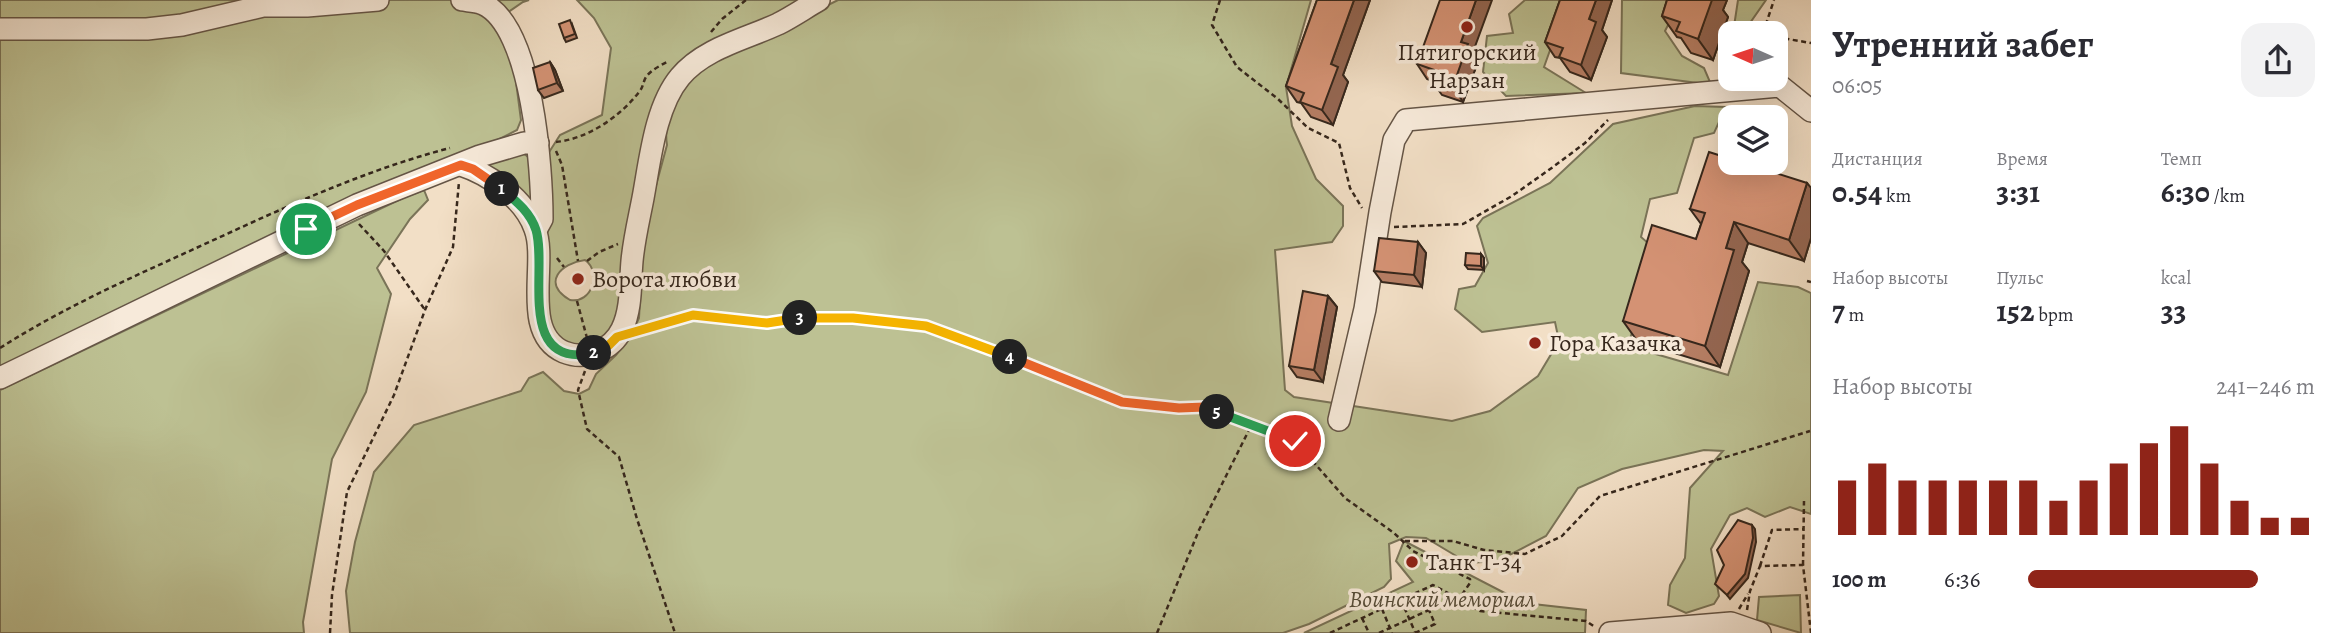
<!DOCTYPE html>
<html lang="ru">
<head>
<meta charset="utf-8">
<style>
	body { margin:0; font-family:Alegreya,serif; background:#f2f2f3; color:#2b2b33; height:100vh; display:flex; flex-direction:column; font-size:26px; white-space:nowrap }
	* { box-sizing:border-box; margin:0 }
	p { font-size:23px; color:#7c7c81 }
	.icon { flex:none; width:38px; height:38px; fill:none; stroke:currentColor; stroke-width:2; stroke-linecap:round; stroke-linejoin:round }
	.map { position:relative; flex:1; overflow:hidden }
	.sheet { display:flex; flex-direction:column; background:#fff; width:525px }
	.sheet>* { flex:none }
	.needle { width:46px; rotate:273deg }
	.buttons { position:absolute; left:1718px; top:21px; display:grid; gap:14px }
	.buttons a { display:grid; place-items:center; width:70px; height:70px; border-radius:14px; background:#fff; box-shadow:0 7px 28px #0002; font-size:35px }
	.pin { position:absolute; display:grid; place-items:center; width:60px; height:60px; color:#fff; margin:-30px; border:4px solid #fff; border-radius:50%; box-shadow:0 2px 7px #0007 }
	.km { position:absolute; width:35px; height:35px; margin:-18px; border-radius:50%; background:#222; color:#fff; font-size:19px; line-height:35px; text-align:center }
	.round { display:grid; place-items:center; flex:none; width:74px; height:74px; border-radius:21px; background:#f2f2f3 }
	.headline { display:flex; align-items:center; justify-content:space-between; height:119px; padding:0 21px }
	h1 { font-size:38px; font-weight:600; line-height:52px }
	.stats { display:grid; grid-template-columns:repeat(3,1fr); gap:10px; height:119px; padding:7px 21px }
	.stats div { display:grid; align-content:center }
	.stats b { font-size:30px; font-weight:600 }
	.stats small { font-size:19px; font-weight:400 }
	.stats p { font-size:19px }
	.chart { height:196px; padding:14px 21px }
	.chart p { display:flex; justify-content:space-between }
	.chart svg { width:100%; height:126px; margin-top:7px; stroke:#8f2418; stroke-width:6 }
	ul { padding:0 21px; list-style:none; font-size:23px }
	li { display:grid; grid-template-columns:112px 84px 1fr; align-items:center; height:52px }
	li i { height:18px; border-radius:9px; background:#8f2418 }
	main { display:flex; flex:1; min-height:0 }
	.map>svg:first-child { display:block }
	.green { fill:#bdc193; stroke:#7a7458; stroke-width:2; fill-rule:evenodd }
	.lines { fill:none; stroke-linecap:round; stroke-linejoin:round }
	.minor-casing { stroke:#655546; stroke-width:24 }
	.path { stroke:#36271c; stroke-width:2.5; stroke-dasharray:5 3.5; stroke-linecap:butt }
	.minor { stroke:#f7eada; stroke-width:21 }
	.wall { fill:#b67e64; stroke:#36271c; stroke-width:2 }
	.shaded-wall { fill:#946651; stroke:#36271c; stroke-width:2 }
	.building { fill:#d49274; stroke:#36271c; stroke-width:2 }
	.split-1-casing { stroke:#fff; stroke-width:14 }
	.split-2-casing { stroke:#fff; stroke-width:14 }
	.split-3-casing { stroke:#fff; stroke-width:14 }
	.split-4-casing { stroke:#fff; stroke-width:14 }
	.split-5-casing { stroke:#fff; stroke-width:14 }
	.split-6-casing { stroke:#fff; stroke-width:14 }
	.split-1 { stroke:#f0652b; stroke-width:9 }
	.split-2 { stroke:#22a559; stroke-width:9 }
	.split-3 { stroke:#f5b400; stroke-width:9 }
	.split-4 { stroke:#f5b400; stroke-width:9 }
	.split-5 { stroke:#f0652b; stroke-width:9 }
	.split-6 { stroke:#22a559; stroke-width:9 }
	.poi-dot { fill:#8f2418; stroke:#f7eada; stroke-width:2.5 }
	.labels { text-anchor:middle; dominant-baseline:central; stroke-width:7; stroke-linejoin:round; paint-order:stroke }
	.poi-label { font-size:24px; fill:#36271c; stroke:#f7eada; text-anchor:start }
	.park-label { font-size:24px; font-style:italic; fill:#584e3a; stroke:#f7eada }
</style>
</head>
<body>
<main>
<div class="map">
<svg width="1811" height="633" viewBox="0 0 1811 633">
	<rect width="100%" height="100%" fill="#f2dfc6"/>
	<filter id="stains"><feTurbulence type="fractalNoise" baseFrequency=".00286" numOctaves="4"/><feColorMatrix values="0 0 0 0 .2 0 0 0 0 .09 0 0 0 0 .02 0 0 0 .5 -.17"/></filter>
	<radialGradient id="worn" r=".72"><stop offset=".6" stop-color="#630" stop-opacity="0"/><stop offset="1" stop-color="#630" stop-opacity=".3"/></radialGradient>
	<g class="green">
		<path d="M0,0H529L523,2L507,13L521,120L517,130L464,157L0,372Z"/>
		<path d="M577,0H803L672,71L615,321L612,329L595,343L574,346L557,338L546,313V157L560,135L602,115L611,48L594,18ZM585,260C602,272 592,304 570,300C541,283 561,263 585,260Z"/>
		<path d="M838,0H1311L1286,87L1292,126L1316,179L1343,206V226L1332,242L1275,250L1285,390L1294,397L1452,421L1490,411L1538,376L1559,341L1555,322L1482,332L1455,309L1459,289L1475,286L1488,263L1477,226L1483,218L1550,183L1613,124L1695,106L1726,107L1714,133L1694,138L1677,193L1650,199L1641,237L1656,250L1628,346L1728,375L1758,282L1798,287L1811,293V514L1790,507L1765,517L1747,508L1730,515L1711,549L1719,596L1714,604L1686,613L1668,605L1670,585L1685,558L1690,488L1723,451L1704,450L1622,469L1578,488L1546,536L1498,561L1468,563L1426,538L1406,537L1389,544L1391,579L1384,587L1309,624L1283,633H350L346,591L355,542L374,472L414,425L521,391L529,378L543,372L564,391L579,394L589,389L596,374L616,355L631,336L639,318L644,230L667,145C662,114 681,87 703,68Z"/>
		<path d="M1525,0H1568L1544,67L1586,93L1506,96L1483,72L1487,36L1513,33L1509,14Z"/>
		<path d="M1622,0H1681L1665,31L1682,56L1704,68L1710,82L1698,83L1621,73Z"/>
		<path d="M1738,0H1766L1743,33H1733Z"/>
		<path d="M523,153C538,161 533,188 533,203L484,163Z"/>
		<path d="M424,190L428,200L410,219L377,268L391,294L366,392L332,459L303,622L304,633H0V390L405,197Z"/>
		<path d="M1404,541L1524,603L1586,610L1585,633H1304L1413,582L1396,561Z"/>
		<path d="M1800,595L1801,633L1757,620L1759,597Z"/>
	</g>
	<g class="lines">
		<defs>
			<g id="minor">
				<path d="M462,0C468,1 477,1 483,4C533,26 542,171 542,219L536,230"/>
				<path d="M0,29H147L182,25L263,6H307L378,0"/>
				<path d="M461,165C489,174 525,199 535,229C548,263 520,333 564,352C586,361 612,350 622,329C632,308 630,283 632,261C634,239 639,219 643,198C650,161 655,107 680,77C704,48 746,39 778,24C792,17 805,8 819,0"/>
				<path d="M0,378L357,205L480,156L524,143H538"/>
				<path d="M1339,420L1365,309L1380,212L1394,140L1406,120L1780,86L1811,111"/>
				<path d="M1610,633L1731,623L1760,633"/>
			</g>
		</defs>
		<use href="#minor" class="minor-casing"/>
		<g class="path">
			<path d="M1220,0L1212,25L1237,67L1278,99L1308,128L1339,143L1350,188L1362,208"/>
			<path d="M711,32L722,19L746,0"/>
			<path d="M1763,33L1774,0"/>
			<path d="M1776,37L1811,43"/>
			<path d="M556,142C587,139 620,117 639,92C643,88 643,82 646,77C651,70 661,65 669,61"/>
			<path d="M556,151L562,165L578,261"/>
			<path d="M359,224L384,251L425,310"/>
			<path d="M1394,227L1463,224L1512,196L1553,167L1585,143L1608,120"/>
			<path d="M557,258L564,267"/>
			<path d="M587,261L599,252L618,244"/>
			<path d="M1807,281L1811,282"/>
			<path d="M577,301L587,338"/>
			<path d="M640,330L693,315L767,323L811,317L853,318L926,326L1122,402L1179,408L1205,407L1295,441L1345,498L1394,533L1413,551L1470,579V583L1459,599L1480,611L1586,621L1595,627"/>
			<path d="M0,348C61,309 128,279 194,249C277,211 361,171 450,148"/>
			<path d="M585,371L578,390L587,429L619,457L637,519L675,633"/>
			<path d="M1405,541H1453L1484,550L1525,554L1562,536L1600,496L1810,431"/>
			<path d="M1803,565L1804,501"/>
			<path d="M1760,566L1772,530L1803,529"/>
			<path d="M1401,600L1415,632"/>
			<path d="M1382,609L1392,633"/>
			<path d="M1739,609L1748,594"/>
			<path d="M1747,610L1750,591L1760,566L1803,565L1811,633"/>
			<path d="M1362,618L1369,633"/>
			<path d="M330,633L332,595L347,492L394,395L425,310L453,247L459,182"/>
			<path d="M1157,633L1199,530L1252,424"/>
			<path d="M1330,633L1433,585L1459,599"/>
			<path d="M1379,633L1429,610L1420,591"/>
			<path d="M1415,633L1435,624L1429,610"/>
		</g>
		<use href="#minor" class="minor"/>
	</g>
	<g class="wall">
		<path d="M1317,0H1370L1343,75L1348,82L1333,125L1311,117L1301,103L1297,102L1286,86Z"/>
		<path d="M1560,0H1612L1602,30L1607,37L1591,80L1570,72L1560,58L1555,57L1545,42Z"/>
		<path d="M1667,0H1727L1723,10L1728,17L1713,60L1691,53L1681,38L1677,37L1662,16Z"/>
		<path d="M572,24L577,38L566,42L564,38Z"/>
		<path d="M1473,52L1479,59L1463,102L1442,95L1432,81L1427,79L1417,64Z"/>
		<path d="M550,62L555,70L563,91L544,98L538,90Z"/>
		<path d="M1807,183L1811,188V238L1804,261L1748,243L1742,262L1749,271L1720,367L1638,342L1623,321L1696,239L1701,224L1690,209Z"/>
		<path d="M1418,242L1426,253L1422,287L1382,282L1374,271Z"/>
		<path d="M1481,254L1484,258V270L1468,269L1465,265Z"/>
		<path d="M1328,296L1337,307L1323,382L1297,377L1289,366Z"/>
	</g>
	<g class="shaded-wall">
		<path d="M1354,0H1370L1343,75L1348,82L1333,125L1322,110L1331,64Z"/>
		<path d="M1476,0H1492L1473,52L1479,59L1463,102L1453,86L1461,42Z"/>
		<path d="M1596,0H1612L1602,30L1607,37L1591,80L1581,65L1589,19Z"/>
		<path d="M1711,0H1727L1723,10L1728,17L1713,60L1698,39Z"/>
		<path d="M550,62L555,70L563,91L557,83Z"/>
		<path d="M1807,183L1811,188V238L1804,261L1789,240Z"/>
		<path d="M1734,222L1748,243L1742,262L1749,271L1720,367L1705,346L1726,248Z"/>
		<path d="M1418,242L1426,253L1422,287L1414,275Z"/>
		<path d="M1481,254L1484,258V270L1481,266Z"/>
		<path d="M1328,296L1337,307L1323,382L1314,370Z"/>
		<path d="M1752,525L1755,529L1756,542L1748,578L1730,599L1727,595Z"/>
	</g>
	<g class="building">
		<path d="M1317,0H1354L1331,64L1338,67L1322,110L1300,102L1304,93L1286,86Z"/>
		<path d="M1440,0H1476L1461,42L1468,44L1453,86L1431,80L1434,70L1417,64Z"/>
		<path d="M1560,0H1596L1589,19L1596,22L1581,65L1559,57L1563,48L1545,42Z"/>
		<path d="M1667,0H1712L1698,39L1676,31L1680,22L1662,16Z"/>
		<path d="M570,20L575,34L564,38L559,24Z"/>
		<path d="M550,62L557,83L538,90L533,68Z"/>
		<path d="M1709,152L1731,159V163H1744L1807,183L1789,240L1734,222L1726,248L1734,250L1705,346L1623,321L1652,225L1696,239L1705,213L1690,209Z"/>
		<path d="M1379,238L1418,242L1414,275L1374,271Z"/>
		<path d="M1466,253L1481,254V266L1465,265Z"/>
		<path d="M1303,291L1328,296L1314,370L1289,366Z"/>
		<path d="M1738,520L1752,525L1753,538L1745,574L1727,595L1715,584L1724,565L1717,550Z"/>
	</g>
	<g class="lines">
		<defs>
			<path id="split-1" d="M306,229L357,205L461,165L473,169L502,189"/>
			<path id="split-2" d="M502,189C516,201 530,212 536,230C548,269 515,369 594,353"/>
			<path id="split-3" d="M594,353L609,345L617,337L693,315L767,323L800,318"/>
			<path id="split-4" d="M800,318H853L926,326L1010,357"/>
			<path id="split-5" d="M1010,357L1122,402L1179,408L1205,407L1217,412"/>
			<path id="split-6" d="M1217,412L1295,441"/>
		</defs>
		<use href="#split-1" class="split-1-casing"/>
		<use href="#split-2" class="split-2-casing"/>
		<use href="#split-3" class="split-3-casing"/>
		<use href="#split-4" class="split-4-casing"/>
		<use href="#split-5" class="split-5-casing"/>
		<use href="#split-6" class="split-6-casing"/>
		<use href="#split-1" class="split-1"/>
		<use href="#split-2" class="split-2"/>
		<use href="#split-3" class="split-3"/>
		<use href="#split-4" class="split-4"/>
		<use href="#split-5" class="split-5"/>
		<use href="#split-6" class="split-6"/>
	</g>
	<g class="poi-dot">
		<circle cx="1467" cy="27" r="7"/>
		<circle cx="578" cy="279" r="7"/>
		<circle cx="1535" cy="343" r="7"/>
		<circle cx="1412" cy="562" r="7"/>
	</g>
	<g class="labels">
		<g class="poi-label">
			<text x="1467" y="52" text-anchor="middle">Пятигорский<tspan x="1467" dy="28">Нарзан</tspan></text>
			<text x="592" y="279">Ворота любви</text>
			<text x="1549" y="343">Гора Казачка</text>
			<text x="1426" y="562">Танк Т-34</text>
		</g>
		<g class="park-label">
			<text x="1442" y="599">Воинский мемориал</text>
		</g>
	</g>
	<rect width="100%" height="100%" filter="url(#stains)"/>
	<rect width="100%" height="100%" fill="url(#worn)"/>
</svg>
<div class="buttons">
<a><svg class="needle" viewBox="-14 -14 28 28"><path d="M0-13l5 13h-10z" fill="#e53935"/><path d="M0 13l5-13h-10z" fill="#7c7c81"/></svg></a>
<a><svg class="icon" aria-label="layers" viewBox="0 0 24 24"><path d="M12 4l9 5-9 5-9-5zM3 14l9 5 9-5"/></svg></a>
</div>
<div class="pin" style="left:306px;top:229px;background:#1e9e55"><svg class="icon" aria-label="arrive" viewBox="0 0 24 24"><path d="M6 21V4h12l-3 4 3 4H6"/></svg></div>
<div class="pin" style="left:1295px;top:441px;background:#d93025"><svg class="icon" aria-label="check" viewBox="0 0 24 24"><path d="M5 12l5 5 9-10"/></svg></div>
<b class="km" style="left:502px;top:189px">1</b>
<b class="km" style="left:594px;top:353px">2</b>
<b class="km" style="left:800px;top:318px">3</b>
<b class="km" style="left:1010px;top:357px">4</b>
<b class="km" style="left:1217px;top:412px">5</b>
</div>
<section class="sheet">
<div class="headline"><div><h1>Утренний забег</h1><p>06:05</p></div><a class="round"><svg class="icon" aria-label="share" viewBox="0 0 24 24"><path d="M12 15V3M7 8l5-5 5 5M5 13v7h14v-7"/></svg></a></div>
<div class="stats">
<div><p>Дистанция</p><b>0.54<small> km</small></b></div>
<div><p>Время</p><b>3:31</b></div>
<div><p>Темп</p><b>6:30<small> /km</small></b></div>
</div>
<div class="stats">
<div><p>Набор высоты</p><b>7<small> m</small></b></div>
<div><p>Пульс</p><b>152<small> bpm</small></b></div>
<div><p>kcal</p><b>33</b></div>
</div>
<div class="chart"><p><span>Набор высоты</span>241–246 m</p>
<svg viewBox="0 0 160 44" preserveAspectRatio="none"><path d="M5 44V25M15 44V19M25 44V25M35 44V25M45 44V25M55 44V25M65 44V25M75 44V32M85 44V25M95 44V19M105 44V12M115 44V6M125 44V19M135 44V32M145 44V38M155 44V38"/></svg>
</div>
<ul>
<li><b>100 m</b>6:36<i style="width:80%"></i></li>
</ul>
</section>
</main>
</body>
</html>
